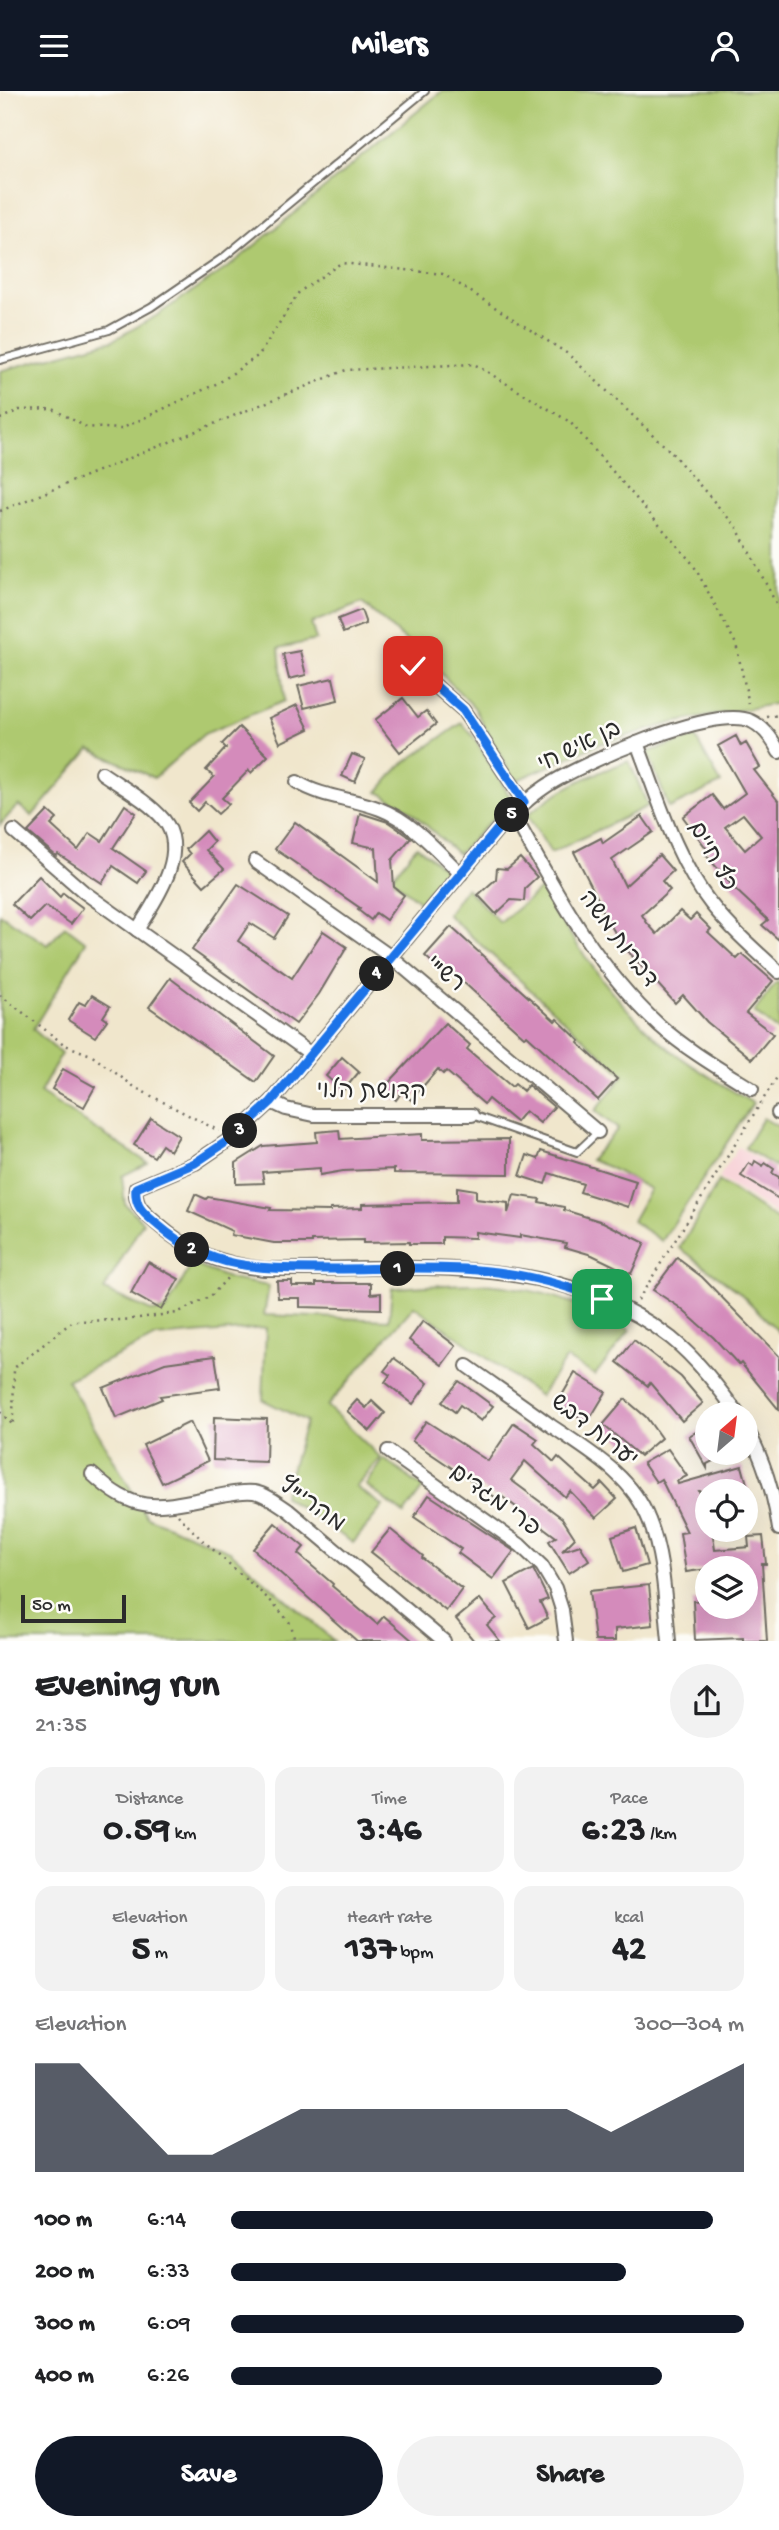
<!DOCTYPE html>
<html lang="en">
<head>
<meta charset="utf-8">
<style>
	body { margin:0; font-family:"Gochi Hand","Playpen Sans Hebrew",sans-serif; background:#f2f2f2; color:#202124; height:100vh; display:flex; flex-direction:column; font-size:26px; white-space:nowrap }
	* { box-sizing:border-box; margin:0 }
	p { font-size:23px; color:#757577 }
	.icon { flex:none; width:38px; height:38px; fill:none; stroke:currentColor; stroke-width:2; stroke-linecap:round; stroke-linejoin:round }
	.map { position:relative; height:1550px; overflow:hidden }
	.sheet { display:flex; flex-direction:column; background:#fff; flex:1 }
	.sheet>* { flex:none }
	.needle { width:46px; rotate:28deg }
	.fabs { position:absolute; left:695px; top:1311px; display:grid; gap:14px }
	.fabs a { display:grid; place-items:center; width:63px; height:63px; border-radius:50%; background:#fff; box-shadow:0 7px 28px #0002; font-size:35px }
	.scale { position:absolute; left:21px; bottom:18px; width:105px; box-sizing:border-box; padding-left:7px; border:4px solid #2b2b2b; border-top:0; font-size:19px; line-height:24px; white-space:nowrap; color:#2b2b2b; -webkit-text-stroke:5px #fdfcf7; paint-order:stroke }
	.pin { position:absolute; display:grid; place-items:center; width:60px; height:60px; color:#fff; margin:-30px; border-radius:14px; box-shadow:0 4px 10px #0006 }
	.km { position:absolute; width:35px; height:35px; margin:-18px; border-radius:50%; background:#222; color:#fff; font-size:19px; line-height:35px; text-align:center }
	.round { display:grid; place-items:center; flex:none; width:74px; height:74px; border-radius:37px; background:#f2f2f2 }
	.summary { display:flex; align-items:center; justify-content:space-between; height:119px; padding:0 35px }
	h1 { font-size:38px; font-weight:700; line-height:52px }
	.metrics { display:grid; grid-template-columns:repeat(3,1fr); gap:10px; height:119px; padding:7px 35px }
	.metrics div { display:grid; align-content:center; border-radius:18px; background:#f2f2f2; text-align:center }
	.metrics b { font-size:35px; font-weight:700 }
	.metrics small { font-size:19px; font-weight:400 }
	.metrics p { font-size:19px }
	.chart { height:196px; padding:14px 35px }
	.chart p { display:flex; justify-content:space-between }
	.chart svg { width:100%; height:126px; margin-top:7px; fill:#111827; opacity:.7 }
	.primary-button { display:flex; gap:14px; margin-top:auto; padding:14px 35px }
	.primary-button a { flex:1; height:80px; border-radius:42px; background:#111827; color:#fff; font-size:28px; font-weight:700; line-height:80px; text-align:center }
	.primary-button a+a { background:#f2f2f2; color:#202124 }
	ul { padding:0 35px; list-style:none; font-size:23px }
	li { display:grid; grid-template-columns:112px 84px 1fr; align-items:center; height:52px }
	li i { height:18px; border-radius:9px; background:#111827 }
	header { display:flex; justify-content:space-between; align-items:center; height:91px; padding:0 35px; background:#111827; color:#fff; font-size:32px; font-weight:700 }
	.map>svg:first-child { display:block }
	.built { fill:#f7cfd5 }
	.green { fill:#aec96f; stroke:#6c7a4d; stroke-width:2 }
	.building { fill:#d48bbb; fill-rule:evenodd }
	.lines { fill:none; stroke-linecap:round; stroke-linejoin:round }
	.service-casing { stroke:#706c63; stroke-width:10 }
	.minor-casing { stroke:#706c63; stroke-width:16 }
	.path { stroke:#706c63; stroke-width:2.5; stroke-dasharray:2 5; stroke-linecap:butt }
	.service { stroke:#fff; stroke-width:6 }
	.minor { stroke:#fff; stroke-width:12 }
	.route-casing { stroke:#fff; stroke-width:14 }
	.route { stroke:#1a73e8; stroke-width:9 }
	.labels { text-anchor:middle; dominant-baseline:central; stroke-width:5; stroke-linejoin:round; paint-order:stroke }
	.street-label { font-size:24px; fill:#2b2b2b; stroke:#fdfcf7 }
</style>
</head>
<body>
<header><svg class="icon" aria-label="menu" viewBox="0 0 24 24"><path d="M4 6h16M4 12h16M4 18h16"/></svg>Milers<svg class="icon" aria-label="person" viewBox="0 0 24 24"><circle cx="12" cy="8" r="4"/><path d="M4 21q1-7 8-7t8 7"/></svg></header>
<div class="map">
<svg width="779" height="1550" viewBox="0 0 779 1550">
	<rect width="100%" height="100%" fill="#fdfcf7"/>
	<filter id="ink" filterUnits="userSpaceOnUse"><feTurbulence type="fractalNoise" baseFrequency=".0143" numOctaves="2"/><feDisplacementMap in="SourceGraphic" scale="14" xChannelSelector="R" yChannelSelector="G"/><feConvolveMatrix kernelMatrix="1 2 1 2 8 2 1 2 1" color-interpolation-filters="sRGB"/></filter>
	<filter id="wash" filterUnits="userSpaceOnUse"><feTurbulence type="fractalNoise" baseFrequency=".00686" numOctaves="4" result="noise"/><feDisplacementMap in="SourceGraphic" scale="28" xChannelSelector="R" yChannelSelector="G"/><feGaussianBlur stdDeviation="1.57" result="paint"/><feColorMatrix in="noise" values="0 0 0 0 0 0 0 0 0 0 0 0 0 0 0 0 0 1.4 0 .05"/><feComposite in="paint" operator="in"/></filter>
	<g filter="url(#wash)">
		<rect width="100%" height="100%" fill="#f0e6cc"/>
		<path class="built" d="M738,1056L779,1081V1125L719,1087Z"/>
		<g class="green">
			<path d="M442,0H779V612L672,632L599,653L515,690L474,616L424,565L362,512L311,532L316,549L279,557L284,610L204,643L154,687L90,658L32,725L18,714L0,734V280L113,249L156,225L231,174Z"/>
			<path d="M462,632L473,645L512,709L458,763L407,717L378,701L400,675Z"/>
			<path d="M695,646L721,692L669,717L648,661Z"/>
			<path d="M629,670L648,715L551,762L527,724C562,696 587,685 629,670Z"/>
			<path d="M417,755L446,779L420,811L391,787Z"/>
			<path d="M466,797L500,832L542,797C576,856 617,917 672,960C697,979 726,996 753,1012L662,1150L632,1130L650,1098L608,1076L590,1069L618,1038L595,1020L624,984L447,823Z"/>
			<path d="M0,823L48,854L65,835L86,851L33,938L61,963L40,1002L148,1072L122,1085L125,1113L143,1131L104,1199L153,1221L166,1219L192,1173L230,1188L269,1195L264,1224L389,1229L392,1197C422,1196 453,1192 483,1193C535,1196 585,1213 630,1239L595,1284L566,1267L540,1305L414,1215L327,1315L381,1367L356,1396L383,1415L353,1452L283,1405L306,1330L263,1309L266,1237L156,1246L67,1289L147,1426L230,1460L334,1550H0Z"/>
			<path d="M777,891L779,892V941L754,921Z"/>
			<path d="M763,1027L779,1036V1078L745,1057Z"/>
			<path d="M719,1090L779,1130V1241L738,1200L680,1157Z"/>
			<path d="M384,1368L423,1397L404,1423L366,1394Z"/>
		</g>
		<g id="blocks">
			<g class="building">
				<path d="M361,519L366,533L343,542L338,528Z"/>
				<path d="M300,560L306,584L289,588L283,563Z"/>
				<path d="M333,587L338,609L304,617L298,595Z"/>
				<path d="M403,607L418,626L426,620L436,633L400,661L375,629Z"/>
				<path d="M297,614L309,638L280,652L269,627Z"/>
				<path d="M239,636L268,665L251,682L249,679L222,707L229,713L218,723L205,711L197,720L189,712L214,686L206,679L226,657L222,653Z"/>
				<path d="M736,645L741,655L746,652L760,676L754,679L779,711V849L762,834L768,829L735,798L706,764L709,761L683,726L712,704L723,718L745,702L718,655ZM743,723L761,745L745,759L725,736Z"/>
				<path d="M352,663L365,668L355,691L342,685Z"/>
				<path d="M125,714L136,722L113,757L146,780L138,792L113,775L102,792L58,763L56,765L28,741L48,720L57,728L51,734L78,759L90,742L102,750Z"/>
				<path d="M360,722L388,731L411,747L392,769L394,796L404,804L386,829L376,822L371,829L358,819L360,817L275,758L295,731L378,791L376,757L353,752Z"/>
				<path d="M642,725L653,741L612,769L625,795L659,764L673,780L662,790L670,799L642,824L647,832L657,843L680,820L690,829L696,823L711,838L708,841L737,868L742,863L773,890L746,922L773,943L752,968L707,931L683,904L675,912L623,855L599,815L601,814L574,761L601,747L603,752Z"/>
				<path d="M205,740L214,751L206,759L224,778L204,795L182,771L190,763L186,758Z"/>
				<path d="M520,767L537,786L525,797L524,810L511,809L496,823L478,804L496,788L497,777L507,778Z"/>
				<path d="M39,785L60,806L63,802L83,817L71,833L45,815L30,830L12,813Z"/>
				<path d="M238,793L288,825L274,847L250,832L238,850L292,887L323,840L347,856L319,903L296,933L192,859Z"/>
				<path d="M451,836L555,930L557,928L580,950L578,952L617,988L598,1009L527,944L524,946L451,880L447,885L425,865Z"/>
				<path d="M170,887L274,965L256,991L149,916Z"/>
				<path d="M92,904L110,915L103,926L107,929L95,946L68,929L79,911L85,914Z"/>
				<path d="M445,932L470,954L467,958L512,996L515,993L523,1000L528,994L554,1016L540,1032L525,1020L516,1031L488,1008L484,1013L446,980L443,983L438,978L411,1009L402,1001L396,1009L383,998Z"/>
				<path d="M342,966L359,981L343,1000L326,985Z"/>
				<path d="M63,978L95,996L84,1016L52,998Z"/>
				<path d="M151,1027L179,1045L170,1060L162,1054L154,1066L134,1054Z"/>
				<path d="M339,1039L340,1048L422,1043V1049L509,1048V1083L394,1082V1078L343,1080L320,1084V1077L262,1081L264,1092L236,1093V1072L263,1055L317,1051L316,1041Z"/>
				<path d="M541,1060L636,1090L628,1116L580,1101L583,1093L549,1082L545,1093L520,1085L527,1064L538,1068Z"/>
				<path d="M755,1070L763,1075L765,1072L774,1078L772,1082L779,1086V1108L741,1085L749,1072L753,1075Z"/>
				<path d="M457,1096L476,1099V1108L508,1112V1122L514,1104L540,1108L539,1111L564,1116V1119L603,1131L645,1152L631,1183L592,1164L565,1156L566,1152L520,1144V1147L475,1141V1147L442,1146V1153H409V1151L363,1152V1149L312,1150V1152H274L231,1144L232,1140L188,1120L195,1103L206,1108L208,1106L271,1117L270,1119L330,1120V1118L362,1117V1113L457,1111Z"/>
				<path d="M677,1167L702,1186L779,1265V1319L741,1272L739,1274L714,1247L679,1216L653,1199Z"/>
				<path d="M148,1171L179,1188L161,1219L131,1202Z"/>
				<path d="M277,1190H292V1195H316V1192H371V1203L381,1202V1218L300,1216V1207H278Z"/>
				<path d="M423,1230L456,1255L442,1274L409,1249Z"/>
				<path d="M634,1249L681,1286L703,1312L682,1330L650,1292L648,1295L617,1271Z"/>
				<path d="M215,1265L220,1297L160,1305L162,1308L116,1327L103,1297L165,1272Z"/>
				<path d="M394,1267L428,1292L413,1313L385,1291L390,1284L384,1280Z"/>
				<path d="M575,1282L606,1301L588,1331L557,1313Z"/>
				<path d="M459,1290L493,1315L481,1330L460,1314L455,1321L442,1311Z"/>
				<path d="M625,1308L646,1326L661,1347L640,1365L603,1334Z"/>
				<path d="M357,1309L366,1317L372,1310L385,1322L370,1340L347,1320Z"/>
				<path d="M214,1326L267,1328L266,1371L213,1369Z"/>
				<path d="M426,1330L488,1370L514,1332L538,1348L534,1353L554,1371L558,1366L595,1399L602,1392L617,1408L596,1427L570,1400L565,1406L525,1370L511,1389L562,1427L575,1447L562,1460L580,1454L589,1469L569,1482L549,1450L556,1446L500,1404L498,1408L412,1350Z"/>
				<path d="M190,1331L208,1370L162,1392L143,1354Z"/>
				<path d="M707,1335V1362H728L707,1373V1377L689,1345Z"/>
				<path d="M668,1358L687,1385L677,1390L678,1393L742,1375L749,1400H699L707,1416V1438H712L715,1459L749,1456L748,1446L763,1445L766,1473H762L767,1550H743V1547L695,1549L693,1510L707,1509V1516H746V1475L735,1474L686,1481L680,1442L687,1441L661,1388L656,1391L643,1372Z"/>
				<path d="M429,1404L514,1460L493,1488L458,1462L461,1458L414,1426Z"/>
				<path d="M275,1432L304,1456L298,1463L333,1493L332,1495L377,1533L384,1525L413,1550H357L253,1458Z"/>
				<path d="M636,1437L647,1474L623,1481L612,1445Z"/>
				<path d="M390,1438L423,1465L422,1467L462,1498L446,1520L371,1461Z"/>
				<path d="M533,1478L548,1508L540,1511L548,1527L529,1537L506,1492Z"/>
				<path d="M649,1494L653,1534L615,1538V1550H595L589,1500Z"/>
				<path d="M480,1508L496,1527L487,1534L500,1550H474L456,1528Z"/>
			</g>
		</g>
	</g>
	<g filter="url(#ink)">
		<use href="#blocks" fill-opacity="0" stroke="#706c63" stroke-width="2"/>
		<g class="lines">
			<defs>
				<g id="service">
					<path d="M0,269L109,239L151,216L224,166L425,0"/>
					<path d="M472,1024L577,1061L598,1041"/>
				</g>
				<g id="minor">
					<path d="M413,575L463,619L524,711"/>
					<path d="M637,652C658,706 675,767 711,813C731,838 755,859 779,881"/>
					<path d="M102,682C122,696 148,710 164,729C190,762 155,810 137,839"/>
					<path d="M297,691C323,707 352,707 380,718C412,730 437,760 461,783"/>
					<path d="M513,723C555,799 594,874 659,934C687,959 720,978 752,998"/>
					<path d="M14,740L84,801L311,963"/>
					<path d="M255,770L391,866L598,1041"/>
					<path d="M271,1011L286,1018L314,1024H472"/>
					<path d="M778,1022H779"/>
					<path d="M467,1275C495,1295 523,1314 550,1334C588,1360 632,1384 649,1429C664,1466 665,1510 669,1550"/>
					<path d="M738,1323C718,1296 697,1268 671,1247C556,1157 400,1180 264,1178C220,1173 189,1161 156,1132C143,1121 134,1114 136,1097L195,1072L232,1047L271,1011L497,739C512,723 527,708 545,696C579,673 715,613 751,630C764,636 773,649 779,661"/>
					<path d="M746,1336C763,1367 774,1402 779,1438"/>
					<path d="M388,1360L520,1454L542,1475L555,1497L562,1519L566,1550"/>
					<path d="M92,1383C135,1423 156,1417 211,1406C225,1404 240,1399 254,1401C266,1403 278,1412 288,1419L444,1550"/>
				</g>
			</defs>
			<use href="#service" class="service-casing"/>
			<use href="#minor" class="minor-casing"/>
			<g class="path">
				<path d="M0,328L19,319L53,318L86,336L121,338L220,291L259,264L299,201L341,172L443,183L568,263L670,360L737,437L779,518"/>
				<path d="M0,420L346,279L474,273L570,331L693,473L736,553L750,618"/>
				<path d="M767,626L779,624"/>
				<path d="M0,904L65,954L91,964L136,997L219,1040"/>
				<path d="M638,1209L779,983"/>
				<path d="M0,1321L13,1334L14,1277L73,1230L124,1229L177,1222L211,1205L229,1185"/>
				<path d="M178,1424L199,1446L274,1513L291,1533L295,1550"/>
			</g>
			<use href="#service" class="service"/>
			<use href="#minor" class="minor"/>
		</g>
	</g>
	<g class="lines" filter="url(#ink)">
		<defs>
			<path id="route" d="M413,575L463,619L524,711L497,739L271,1011L232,1047L195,1072L136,1097C134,1117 145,1123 159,1135C210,1179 261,1178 324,1178C375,1178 427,1175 478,1179C521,1182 562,1193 602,1208"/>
		</defs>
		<use href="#route" class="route-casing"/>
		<use href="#route" class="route"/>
	</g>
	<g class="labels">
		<g class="street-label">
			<text transform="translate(580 657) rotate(-26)">בן איש חי</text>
			<text transform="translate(711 766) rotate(61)">כף חיים</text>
			<text transform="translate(617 849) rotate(53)">דברות משה</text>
			<text transform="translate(444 884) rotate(40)">רש"י</text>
			<text transform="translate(371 1002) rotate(1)">קדושת הלוי</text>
			<text transform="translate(593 1341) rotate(38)">יערות דבש</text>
			<text transform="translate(494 1411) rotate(36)">פרי מגדים</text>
			<text transform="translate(311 1415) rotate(36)">מהרי"ץ</text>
		</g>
	</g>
</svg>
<div class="fabs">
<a><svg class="needle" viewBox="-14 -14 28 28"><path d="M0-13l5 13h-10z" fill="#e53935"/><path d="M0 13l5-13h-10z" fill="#757577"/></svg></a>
<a><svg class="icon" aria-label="locate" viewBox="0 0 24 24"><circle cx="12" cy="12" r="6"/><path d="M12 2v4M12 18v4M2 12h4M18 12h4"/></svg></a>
<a><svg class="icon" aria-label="layers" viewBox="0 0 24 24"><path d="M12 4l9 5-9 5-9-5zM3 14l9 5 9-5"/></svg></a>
</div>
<div class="scale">50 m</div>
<div class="pin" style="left:602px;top:1208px;background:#1e9e55"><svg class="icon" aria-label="arrive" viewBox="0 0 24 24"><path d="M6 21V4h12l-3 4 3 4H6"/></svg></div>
<div class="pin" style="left:413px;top:575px;background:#d93025"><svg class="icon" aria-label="check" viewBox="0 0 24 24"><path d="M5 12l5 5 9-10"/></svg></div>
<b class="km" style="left:398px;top:1178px">1</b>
<b class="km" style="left:192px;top:1159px">2</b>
<b class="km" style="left:240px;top:1040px">3</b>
<b class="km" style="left:377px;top:883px">4</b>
<b class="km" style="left:512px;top:724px">5</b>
</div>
<section class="sheet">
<div class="summary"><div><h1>Evening run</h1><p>21:35</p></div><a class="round"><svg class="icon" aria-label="share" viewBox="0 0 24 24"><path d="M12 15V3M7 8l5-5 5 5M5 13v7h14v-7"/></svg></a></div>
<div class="metrics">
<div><p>Distance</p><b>0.59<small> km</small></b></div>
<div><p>Time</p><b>3:46</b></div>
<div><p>Pace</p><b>6:23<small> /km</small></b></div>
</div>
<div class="metrics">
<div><p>Elevation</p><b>5<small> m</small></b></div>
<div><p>Heart rate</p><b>137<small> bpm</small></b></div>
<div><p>kcal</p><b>42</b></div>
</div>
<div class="chart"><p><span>Elevation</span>300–304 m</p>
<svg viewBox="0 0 160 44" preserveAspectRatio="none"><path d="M0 44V6L10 6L20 22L30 38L40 38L50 30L60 22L70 22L80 22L90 22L100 22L110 22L120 22L130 30L140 22L150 14L160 6V44z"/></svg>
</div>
<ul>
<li><b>100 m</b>6:14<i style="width:94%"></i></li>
<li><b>200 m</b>6:33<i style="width:77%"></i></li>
<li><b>300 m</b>6:09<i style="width:100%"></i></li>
<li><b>400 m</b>6:26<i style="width:84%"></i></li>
</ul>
<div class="primary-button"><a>Save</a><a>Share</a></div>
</section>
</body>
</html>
